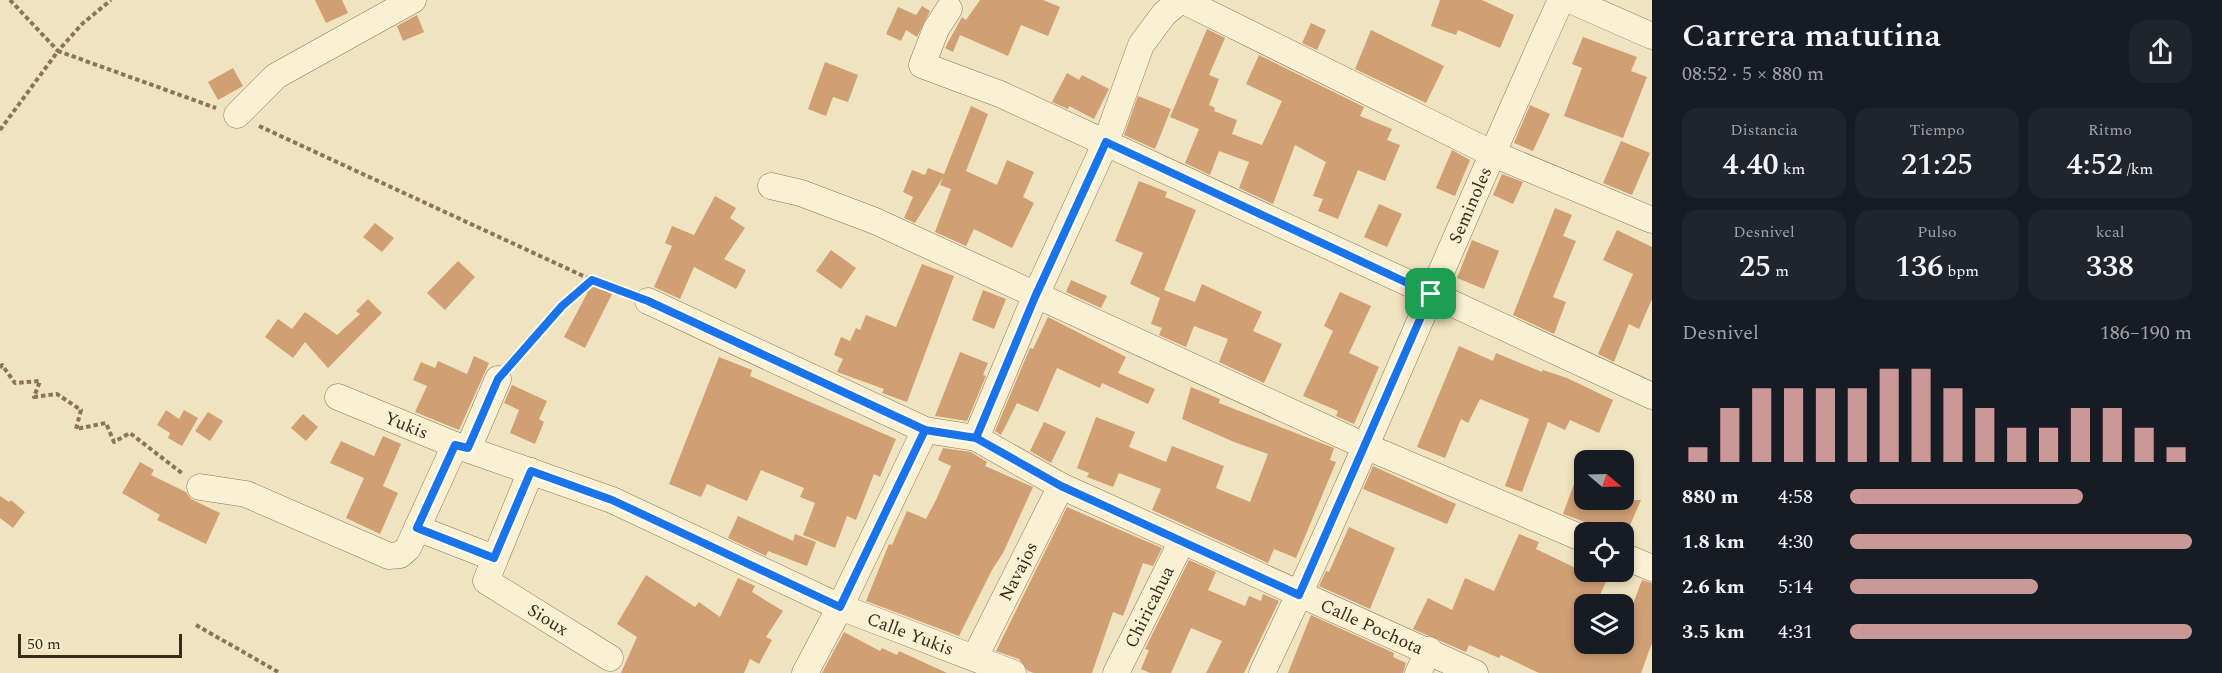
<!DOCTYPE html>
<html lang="es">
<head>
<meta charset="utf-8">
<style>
	body { margin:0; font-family:Spectral,serif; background:#20242c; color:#f1f3f6; height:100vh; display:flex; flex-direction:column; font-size:22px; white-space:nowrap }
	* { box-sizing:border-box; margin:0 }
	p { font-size:20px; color:#9ea1a6 }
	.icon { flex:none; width:33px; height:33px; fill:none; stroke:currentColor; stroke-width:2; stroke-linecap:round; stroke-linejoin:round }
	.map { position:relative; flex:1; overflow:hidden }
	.side { display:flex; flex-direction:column; background:#171b24; width:570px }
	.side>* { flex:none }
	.needle { width:39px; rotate:109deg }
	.controls { position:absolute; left:1574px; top:450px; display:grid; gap:12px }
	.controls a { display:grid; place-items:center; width:60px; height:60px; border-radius:12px; background:#171b24; box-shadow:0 3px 9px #0003; font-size:30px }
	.scale { position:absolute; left:18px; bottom:15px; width:164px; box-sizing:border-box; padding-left:6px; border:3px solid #392b1c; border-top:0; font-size:16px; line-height:21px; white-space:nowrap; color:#392b1c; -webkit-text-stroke:4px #f7eed0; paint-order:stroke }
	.pin { position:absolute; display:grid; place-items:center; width:51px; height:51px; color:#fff; margin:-26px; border-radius:12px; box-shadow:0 3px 9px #0006 }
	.round { display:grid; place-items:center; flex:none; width:63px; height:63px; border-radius:18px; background:#20242c }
	.summary { display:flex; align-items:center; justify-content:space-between; height:102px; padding:0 30px }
	h1 { font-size:33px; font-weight:600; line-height:45px }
	.metrics { display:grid; grid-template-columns:repeat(3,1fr); gap:9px; height:102px; padding:6px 30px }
	.metrics div { display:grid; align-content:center; border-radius:15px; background:#20242c; text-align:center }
	.metrics b { font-size:30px; font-weight:600 }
	.metrics small { font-size:16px; font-weight:400 }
	.metrics p { font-size:16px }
	.chart { height:168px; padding:12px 30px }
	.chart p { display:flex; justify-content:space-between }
	.chart svg { width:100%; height:108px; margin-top:6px; stroke:#cb9898; stroke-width:6 }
	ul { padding:0 30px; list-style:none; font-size:20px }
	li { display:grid; grid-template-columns:96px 72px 1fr; align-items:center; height:45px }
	li i { height:15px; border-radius:8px; background:#cb9898 }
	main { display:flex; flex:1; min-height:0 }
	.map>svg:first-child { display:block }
	.building { fill:#d09f74 }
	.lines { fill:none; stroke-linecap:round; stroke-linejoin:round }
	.street-casing { stroke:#8a7557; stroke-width:27 }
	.path { stroke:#8a7557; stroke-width:4; stroke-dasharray:4.5 3; stroke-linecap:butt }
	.street { stroke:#faf1d4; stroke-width:26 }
	.route-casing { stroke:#fff; stroke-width:12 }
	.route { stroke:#1a73e8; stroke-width:8 }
	.labels { text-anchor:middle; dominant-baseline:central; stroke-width:5; stroke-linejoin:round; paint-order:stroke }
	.street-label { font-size:18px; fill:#392b1c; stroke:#f7eed0 }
</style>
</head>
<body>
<main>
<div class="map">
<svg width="1652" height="673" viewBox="0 0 1652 673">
	<rect width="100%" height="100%" fill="#f0e4c0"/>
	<g class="building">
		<path d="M315,0H342L348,13L326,23Z"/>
		<path d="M980,0H1043L1060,7L1048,36L1021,25L1008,56L960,35L953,52L945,48L962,17L966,20Z"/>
		<path d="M1440,0H1482L1514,15L1500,48L1458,30L1456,35L1431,26Z"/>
		<path d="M922,6L930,11L917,37L906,30L901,41L886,34L898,7L916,15Z"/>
		<path d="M417,15L424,32L403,41L397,26Z"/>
		<path d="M1311,23L1326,30L1317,50L1302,43Z"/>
		<path d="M1207,29L1225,38L1209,75L1219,79L1209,105L1215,108L1214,111L1237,120L1232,134L1262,145L1282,101L1246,84L1259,55L1364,107L1360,116L1392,129L1387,140L1400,145L1385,181L1358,170L1338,219L1318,211L1323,199L1313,196L1326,162L1295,145L1273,204L1239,188L1249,162L1219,151L1210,175L1185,163L1199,129L1170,117Z"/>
		<path d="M1371,30L1444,66L1426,103L1355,69Z"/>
		<path d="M1583,37L1637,57L1631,71L1647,77L1623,138L1564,116L1582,68L1572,64Z"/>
		<path d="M825,62L858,75L848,102L833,97L826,116L808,109Z"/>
		<path d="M233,68L243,86L218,100L208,82Z"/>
		<path d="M1067,73L1079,80L1082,75L1109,89L1094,119L1069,106L1068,109L1052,102Z"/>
		<path d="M1138,96L1171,109L1155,149L1124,135Z"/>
		<path d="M1530,105L1550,114L1533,151L1514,143Z"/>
		<path d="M971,106L988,114L966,171L997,185L1007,160L1034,172L1023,197L1034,203L1012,248L974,229L966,246L935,232L951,189L940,185L943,177L915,223L904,218L913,197L903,192L912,170L925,175L928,168L944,174Z"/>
		<path d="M1621,141L1650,153L1632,195L1603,183Z"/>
		<path d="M1452,150L1470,160L1455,196L1436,188Z"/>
		<path d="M1502,174L1523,182L1513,204L1493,195Z"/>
		<path d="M1139,181L1167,192L1165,197L1196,210L1164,290L1195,302L1202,284L1262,312L1253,331L1282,344L1264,383L1219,362L1228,339L1194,326L1186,347L1159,335L1162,328L1151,324L1160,298L1130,284L1143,253L1115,241Z"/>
		<path d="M715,196L736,208L730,218L745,228L724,259L746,270L736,289L694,267L680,299L654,287L672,246L665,243L672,226L694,235Z"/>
		<path d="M1379,204L1402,214L1387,247L1364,237Z"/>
		<path d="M1555,208L1572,215L1563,236L1576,241L1553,297L1566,302L1554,334L1513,315Z"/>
		<path d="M375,223L394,238L382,252L363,237Z"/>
		<path d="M1617,230L1652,247V299L1639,329L1629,324L1614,362L1598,354L1633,274L1603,260Z"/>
		<path d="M1472,240L1499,251L1484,289L1457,278Z"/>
		<path d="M831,250L856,268L841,289L816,271Z"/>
		<path d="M458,261L475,277L445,310L427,293Z"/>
		<path d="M922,264L954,276L907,402L882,393L884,389L837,372L843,359L834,355L841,337L850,341L856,328L860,330L866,315L896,327Z"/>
		<path d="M1071,280L1107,296L1101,308L1066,292Z"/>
		<path d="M592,284L612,294L585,348L564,337Z"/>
		<path d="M983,290L1006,299L994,329L972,320Z"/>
		<path d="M1340,292L1371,306L1349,353L1379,367L1354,424L1336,416L1338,411L1303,396L1333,331L1324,326Z"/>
		<path d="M368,299L382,313L328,368L305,342L293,358L265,337L278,319L292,329L305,312L337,335L360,314L356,311Z"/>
		<path d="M1048,317L1126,357L1118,373L1155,389L1148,404L1102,383L1100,388L1057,368L1038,412L1017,403L1001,435L995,431L1030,348L1033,349Z"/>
		<path d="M1459,346L1493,361L1496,353L1542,372L1543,370L1567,378L1613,400L1599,433L1570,420L1565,430L1548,422L1522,492L1505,486L1529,419L1480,399L1468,423L1461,419L1445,458L1417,447Z"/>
		<path d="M960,352L988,363L983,375L986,376L967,421L935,416Z"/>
		<path d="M474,356L489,363L459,430L415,412L427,386L413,380L421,362L435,368L438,361L467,374Z"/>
		<path d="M719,357L752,370L750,376L896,439L880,477L874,474L856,520L847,516L835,548L803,535L815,503L800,497L804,488L761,470L747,501L707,484L701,497L669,484Z"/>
		<path d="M512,385L547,401L539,419L544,422L535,444L510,433L519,410L504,403Z"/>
		<path d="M1191,387L1220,399L1219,403L1334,448L1330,460L1336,462L1296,558L1274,549L1268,563L1152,510L1161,489L1119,473L1113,487L1087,477L1089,473L1077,468L1096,417L1135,432L1129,447L1166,462L1172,446L1224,466L1216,488L1250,502L1268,454L1234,442L1182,419Z"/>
		<path d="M166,410L179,419L184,410L198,418L182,446L168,438L170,433L157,425Z"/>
		<path d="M208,412L223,421L210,441L195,431Z"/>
		<path d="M303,414L318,427L306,441L291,428Z"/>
		<path d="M1044,422L1066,432L1051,463L1030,451Z"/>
		<path d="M383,436L401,444L383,486L398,493L380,534L346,518L364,478L330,463L341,441L374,456Z"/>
		<path d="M943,448L971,452L987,462L985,466L1033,487L1003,553L992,570L959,636L866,601L889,544L892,545L907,511L926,519L936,500L951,466L938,460Z"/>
		<path d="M140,462L154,470L151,475L186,492L191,499L220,513L206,544L157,520L160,515L122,493Z"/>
		<path d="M1582,462L1584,463V500H1641L1627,532H1612L1563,514Z"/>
		<path d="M1373,466L1456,504L1447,524L1363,489Z"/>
		<path d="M0,496L9,502L11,500L25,512L13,528L0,518Z"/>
		<path d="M1067,507L1162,548L1153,566L1143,563L1123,616L1113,612L1092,673H1034L1028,671L1019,659L996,651Z"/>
		<path d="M738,516L793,541L795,534L816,542L807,566L768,551L766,556L728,538Z"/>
		<path d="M1349,527L1395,548L1370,609L1319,586L1326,571L1329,572Z"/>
		<path d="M1519,534L1539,542L1536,549L1584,572H1610L1596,604H1584V644H1596L1611,649L1613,644H1623V616L1628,617L1642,580L1652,583V643L1641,673H1539L1501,655L1499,658L1469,645L1466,652L1413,629L1428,598L1452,610L1465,578L1494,591Z"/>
		<path d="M1189,560L1216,572L1208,590L1245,606L1249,596L1261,601L1263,594L1279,601L1244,673H1206L1222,641L1191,628L1171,673H1150L1141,669L1149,650L1145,649Z"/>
		<path d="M646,575L695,607L699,602L720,617L738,578L755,586L752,592L783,611L766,637L772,640L759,664L750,659L744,673H621L637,637L617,624Z"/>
		<path d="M1311,615L1394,653L1393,657L1406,663L1403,673H1288Z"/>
		<path d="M844,632L880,651L882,648L897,655L899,651L947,673H822Z"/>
	</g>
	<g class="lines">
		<defs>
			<g id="street">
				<path d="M1182,0L1491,153L1652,220"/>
				<path d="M1570,0L1652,36"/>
				<path d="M949,9L936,29L922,65L1000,94L1652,396"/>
				<path d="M237,115L276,76L413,0"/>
				<path d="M771,186L801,193L875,221L1365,446L1584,539"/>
				<path id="s1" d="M648,301L925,430L976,438L1061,486L1475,673"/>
				<path id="s2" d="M338,397L455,445L612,500L840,607L1013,673"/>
				<path d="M976,438L1035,297L1106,142L1141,45L1164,14L1181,0"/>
				<path d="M468,449L498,379"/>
				<path id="s3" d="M531,471L486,581L610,658"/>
				<path d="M200,487L246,494L389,556L400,555L408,548L455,445"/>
				<path d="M417,528L494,558"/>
				<path d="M1623,556L1652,568"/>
				<path id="s4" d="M975,657L1061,486"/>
				<path d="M805,673L840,607L925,430"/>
				<path id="s5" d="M1116,673L1182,541"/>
				<path id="s6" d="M1262,673C1368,452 1459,223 1561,0"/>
				<path d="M1418,673L1429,650"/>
			</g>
		</defs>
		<use href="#street" class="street-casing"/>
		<g class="path">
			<path d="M10,0L58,51L82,24L111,0"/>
			<path d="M259,126L592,280L626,293"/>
			<path d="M0,130L58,51L216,108"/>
			<path d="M513,363L563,306L592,280"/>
			<path d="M0,368L2,365L15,383L40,381L34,397L57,394L81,410L76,429L106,423L114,442L130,433L183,474"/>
			<path d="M196,625L280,673"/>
		</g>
		<use href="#street" class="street"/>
	</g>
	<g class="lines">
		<defs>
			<path id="route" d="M1431,294L1106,142L1035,297L976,438L925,430L840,607L612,500L531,471L494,558L417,528L455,445L468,448L498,379L562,306L592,280L648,301L925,430L976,438L1061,486L1299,595L1431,294"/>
		</defs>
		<use href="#route" class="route-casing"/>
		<use href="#route" class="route"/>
	</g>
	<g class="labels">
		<g class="street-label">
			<text stroke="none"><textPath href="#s6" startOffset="512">Seminoles</textPath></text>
			<text stroke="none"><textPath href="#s2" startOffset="74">Yukis</textPath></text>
			<text stroke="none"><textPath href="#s4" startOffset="96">Navajos</textPath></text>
			<text stroke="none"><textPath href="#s5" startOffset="74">Chiricahua</textPath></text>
			<text stroke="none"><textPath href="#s3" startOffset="192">Sioux</textPath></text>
			<text stroke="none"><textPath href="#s1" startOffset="796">Calle Pochota</textPath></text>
			<text stroke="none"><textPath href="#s2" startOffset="620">Calle Yukis</textPath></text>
		</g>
	</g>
</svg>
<div class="controls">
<a><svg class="needle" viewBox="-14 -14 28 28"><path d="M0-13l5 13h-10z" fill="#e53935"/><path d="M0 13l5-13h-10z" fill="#9ea1a6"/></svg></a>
<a><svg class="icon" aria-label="locate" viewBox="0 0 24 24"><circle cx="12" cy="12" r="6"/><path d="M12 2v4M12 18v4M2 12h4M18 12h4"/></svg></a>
<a><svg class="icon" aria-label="layers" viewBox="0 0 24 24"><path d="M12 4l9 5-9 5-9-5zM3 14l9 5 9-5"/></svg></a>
</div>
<div class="scale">50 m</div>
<div class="pin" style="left:1431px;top:294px;background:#1e9e55"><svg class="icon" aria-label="arrive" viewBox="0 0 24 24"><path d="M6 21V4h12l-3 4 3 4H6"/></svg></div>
</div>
<section class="side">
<div class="summary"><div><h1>Carrera matutina</h1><p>08:52 · 5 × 880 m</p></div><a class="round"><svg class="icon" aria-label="share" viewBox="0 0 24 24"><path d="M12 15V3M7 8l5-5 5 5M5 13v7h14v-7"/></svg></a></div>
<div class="metrics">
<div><p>Distancia</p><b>4.40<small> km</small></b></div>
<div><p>Tiempo</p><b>21:25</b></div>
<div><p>Ritmo</p><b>4:52<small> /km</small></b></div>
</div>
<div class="metrics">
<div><p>Desnivel</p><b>25<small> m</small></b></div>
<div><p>Pulso</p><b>136<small> bpm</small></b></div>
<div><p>kcal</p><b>338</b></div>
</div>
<div class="chart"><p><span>Desnivel</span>186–190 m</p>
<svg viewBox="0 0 160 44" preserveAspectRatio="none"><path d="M5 44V38M15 44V22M25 44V14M35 44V14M45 44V14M55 44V14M65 44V6M75 44V6M85 44V14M95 44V22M105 44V30M115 44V30M125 44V22M135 44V22M145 44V30M155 44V38"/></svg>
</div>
<ul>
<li><b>880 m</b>4:58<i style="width:68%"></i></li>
<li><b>1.8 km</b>4:30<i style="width:100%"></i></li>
<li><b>2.6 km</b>5:14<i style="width:55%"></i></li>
<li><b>3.5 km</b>4:31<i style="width:100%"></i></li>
</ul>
</section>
</main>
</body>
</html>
